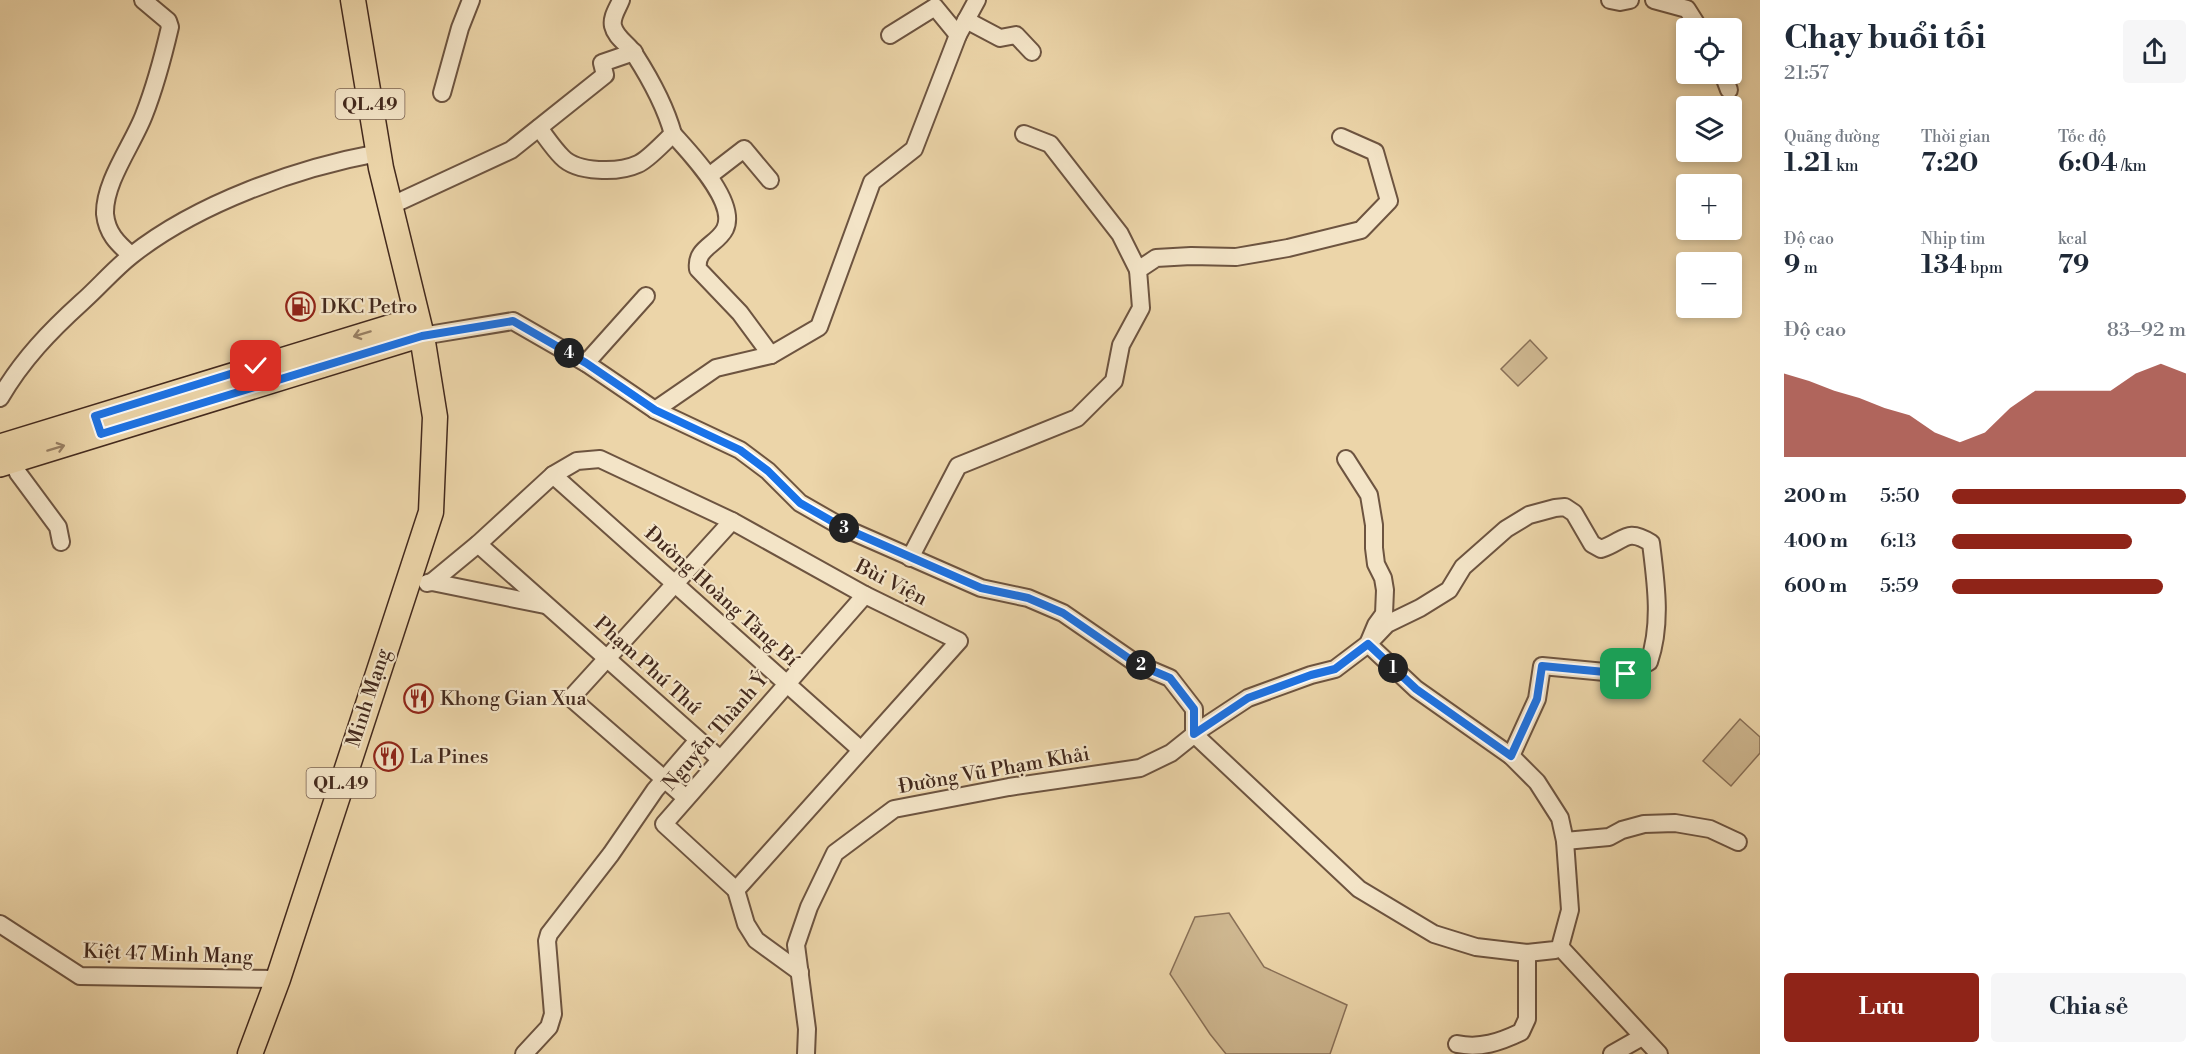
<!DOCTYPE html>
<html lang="vi">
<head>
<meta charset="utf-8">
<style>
	body { margin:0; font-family:"Libre Bodoni",serif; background:#f6f6f7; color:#1f2937; height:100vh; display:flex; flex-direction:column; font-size:22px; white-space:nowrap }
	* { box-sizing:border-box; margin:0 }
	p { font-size:20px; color:#747a83 }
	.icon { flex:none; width:33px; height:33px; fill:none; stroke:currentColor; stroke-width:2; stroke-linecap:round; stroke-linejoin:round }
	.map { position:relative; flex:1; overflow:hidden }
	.drawer { display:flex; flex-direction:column; background:#fff; width:450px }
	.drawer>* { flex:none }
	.tools { position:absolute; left:1676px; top:18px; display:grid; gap:12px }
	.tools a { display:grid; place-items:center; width:66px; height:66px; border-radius:6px; background:#fff; box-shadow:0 3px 9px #0003; font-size:30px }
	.pin { position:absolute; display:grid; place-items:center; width:51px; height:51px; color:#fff; margin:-26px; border-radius:12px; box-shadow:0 3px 9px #0006 }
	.km { position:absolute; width:30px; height:30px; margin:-15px; border-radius:50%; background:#222; color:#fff; font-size:16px; line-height:30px; text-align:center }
	.round { display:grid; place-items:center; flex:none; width:63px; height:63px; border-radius:6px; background:#f6f6f7 }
	.headline { display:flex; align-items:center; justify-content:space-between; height:102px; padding:0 24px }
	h1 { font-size:33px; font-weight:700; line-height:45px }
	.metrics { display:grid; grid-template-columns:repeat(3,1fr); gap:9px; height:102px; padding:6px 24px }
	.metrics div { display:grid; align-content:center }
	.metrics b { font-size:26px; font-weight:700 }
	.metrics small { font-size:16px; font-weight:400 }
	.metrics p { font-size:16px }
	.chart { height:168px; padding:12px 24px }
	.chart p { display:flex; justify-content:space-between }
	.chart svg { width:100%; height:108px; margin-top:6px; fill:#8f2418; opacity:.7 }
	.cta { display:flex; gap:12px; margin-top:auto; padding:12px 24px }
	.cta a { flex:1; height:69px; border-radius:6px; background:#8f2418; color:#fff; font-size:24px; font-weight:700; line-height:69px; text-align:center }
	.cta a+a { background:#f6f6f7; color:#1f2937 }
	ul { padding:0 24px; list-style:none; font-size:20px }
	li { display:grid; grid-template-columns:96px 72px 1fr; align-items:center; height:45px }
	li i { height:15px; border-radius:8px; background:#8f2418 }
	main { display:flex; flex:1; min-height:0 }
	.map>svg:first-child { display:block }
	.green { fill:#cfb891; stroke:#897057; stroke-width:1.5 }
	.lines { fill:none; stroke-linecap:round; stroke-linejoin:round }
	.minor-casing { stroke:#6d5440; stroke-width:20 }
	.major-casing { stroke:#43291d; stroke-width:24 }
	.highway-casing { stroke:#43291d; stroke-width:27 }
	.minor { stroke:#f3e4c7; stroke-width:16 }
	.major { stroke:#ecd5a9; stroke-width:21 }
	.highway { stroke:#ecd5a9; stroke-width:24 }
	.oneway { stroke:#987f63 }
	.route-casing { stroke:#fff; stroke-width:12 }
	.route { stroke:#1a73e8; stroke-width:8 }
	.labels { text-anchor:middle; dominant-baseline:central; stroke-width:4.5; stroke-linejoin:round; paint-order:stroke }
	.shield { fill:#f3e4c7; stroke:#786150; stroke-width:1.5 }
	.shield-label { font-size:18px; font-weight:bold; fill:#43291d }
	.poi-label { font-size:20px; fill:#43291d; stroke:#f3e4c7; text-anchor:start }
	.street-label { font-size:20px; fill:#43291d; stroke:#f3e4c7 }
</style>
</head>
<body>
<main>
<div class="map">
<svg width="1760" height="1054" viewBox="0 0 1760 1054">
	<rect width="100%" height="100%" fill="#ecd5a9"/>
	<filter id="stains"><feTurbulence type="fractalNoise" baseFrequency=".00333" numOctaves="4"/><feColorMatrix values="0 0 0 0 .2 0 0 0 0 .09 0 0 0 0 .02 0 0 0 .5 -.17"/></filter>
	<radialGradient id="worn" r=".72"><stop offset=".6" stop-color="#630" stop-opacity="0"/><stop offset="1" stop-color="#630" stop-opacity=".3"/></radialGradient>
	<g class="green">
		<path d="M1530,340L1547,358L1518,386L1501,369Z"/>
		<path d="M1740,719L1760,737V753L1731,786L1703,761Z"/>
		<path d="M1229,913L1264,967L1347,1005L1330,1054H1226L1210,1034L1170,974L1195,917Z"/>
	</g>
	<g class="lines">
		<defs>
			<g id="minor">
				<path d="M621,0C618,8 611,17 613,26C616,39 629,44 635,55C651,80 665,105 673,134"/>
				<path d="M1610,0L1620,2L1630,0"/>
				<path d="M1654,0L1687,9L1699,28"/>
				<path d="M966,20L1000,38L1016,35L1032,52"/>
				<path d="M890,35L935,7L958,35"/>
				<path d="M1723,74L1729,90"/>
				<path d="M442,93L460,28L471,0"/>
				<path d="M539,128C546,137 553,148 562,157C577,173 619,173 638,164C648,160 664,142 673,134C689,152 738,202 725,229C717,245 695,248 698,269L740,313L771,355"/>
				<path d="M1024,134L1050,144L1120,234L1138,270"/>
				<path d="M709,176L744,149L770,180"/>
				<path d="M390,206L511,150L605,75L602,63L634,52"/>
				<path d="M131,255C117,243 107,233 105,214C104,182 133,144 144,115C155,87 163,57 170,27L168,21L143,0"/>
				<path d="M422,336L513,321L586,363L655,410L740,450L768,471L800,503L842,527L981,588L1028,598L1063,613L1137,664L1170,678L1194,709V734"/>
				<path d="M586,363L646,296"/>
				<path d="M0,398C22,360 50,331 82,302C99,287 114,269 132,255C198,203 297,168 378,153"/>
				<path d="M655,410L716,368L771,355L819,327L872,182L914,149L958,35L977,0"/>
				<path d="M13,462L18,473L58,527L61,542"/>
				<path d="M553,475L861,750"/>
				<path d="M478,544L720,759"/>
				<path d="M910,558L958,466L1077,418L1114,381L1121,345L1141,308L1138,270L1156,258L1191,256L1236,257L1288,248L1361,230L1389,201L1375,152L1341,137"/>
				<path d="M432,582L478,544L553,475L577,461L600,459L732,521L865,595L959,641L736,890"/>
				<path d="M427,583L432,582L545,605"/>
				<path d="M1194,734L1359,889L1434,934L1476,947L1527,953L1555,950L1560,947L1570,910L1565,841L1560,818L1537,782L1511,756L1416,689L1368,644L1376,625L1384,614L1385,590L1383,578L1376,564L1374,548V525L1369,495L1346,459"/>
				<path d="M686,798L571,698L732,521"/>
				<path d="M1565,841L1609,837L1622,830L1644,824L1675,823L1710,829L1738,842"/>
				<path d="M736,890L664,824L865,595"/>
				<path d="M736,890L746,924L756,940L800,972"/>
				<path d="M0,924L80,976L278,979"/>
				<path d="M1560,947L1659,1054"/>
				<path d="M1457,1044C1480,1049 1500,1042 1521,1032L1527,1019V953"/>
				<path d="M524,1054L549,1027L553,1014L547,941L549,934L611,854L655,790L698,740"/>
				<path d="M806,1054L807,1029L796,945L809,907L835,853L894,809L1009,787L1140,768L1171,753L1201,729L1248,698L1311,675L1335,669L1368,644L1387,624L1420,608L1449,590L1463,567L1506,529L1529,515L1555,508L1565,507L1574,513L1592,544L1601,549C1625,541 1626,527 1651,543C1656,583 1662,624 1649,662L1626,674L1542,666L1537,699L1511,756"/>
				<path d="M1612,1054L1642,1037"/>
			</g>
			<g id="major">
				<path d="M0,445L418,317"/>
				<path d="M0,466L422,336"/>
			</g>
			<path id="highway" d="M250,1054L278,979L431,512L435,417L422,336L381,168L353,0"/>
		</defs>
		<use href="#minor" class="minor-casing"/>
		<use href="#major" class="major-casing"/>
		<use href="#highway" class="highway-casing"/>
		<use href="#minor" class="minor"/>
		<use href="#major" class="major"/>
		<use href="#highway" class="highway"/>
	</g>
	<defs><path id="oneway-shaft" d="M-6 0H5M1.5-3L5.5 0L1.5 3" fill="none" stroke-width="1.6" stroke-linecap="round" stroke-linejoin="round" transform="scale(1.5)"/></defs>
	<g class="oneway">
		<use href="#oneway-shaft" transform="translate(362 334) rotate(163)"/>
		<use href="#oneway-shaft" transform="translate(56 448) rotate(-17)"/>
	</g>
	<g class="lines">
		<defs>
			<path id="route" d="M256,366L95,416L101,434L422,336L513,321L586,363L655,410L740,450L768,471L800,503L842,527L981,588L1028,598L1063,613L1137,664L1170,678L1194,709V734L1248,698L1311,675L1335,669L1368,644L1416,689L1511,756L1537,699L1542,666L1626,674"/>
		</defs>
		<use href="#route" class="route-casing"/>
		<use href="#route" class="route"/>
	</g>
	<defs>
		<symbol id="fuel-ring" viewBox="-11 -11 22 22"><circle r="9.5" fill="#f3e4c7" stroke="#8f2418" stroke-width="1.5"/><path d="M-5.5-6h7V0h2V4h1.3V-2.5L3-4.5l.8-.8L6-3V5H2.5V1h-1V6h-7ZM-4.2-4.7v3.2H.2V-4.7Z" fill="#8f2418"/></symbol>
		<symbol id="restaurant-ring" viewBox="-11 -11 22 22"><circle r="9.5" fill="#f3e4c7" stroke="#8f2418" stroke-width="1.5"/><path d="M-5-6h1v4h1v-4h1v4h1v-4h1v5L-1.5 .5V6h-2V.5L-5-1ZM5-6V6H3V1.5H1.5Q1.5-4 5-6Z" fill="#8f2418"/></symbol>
	</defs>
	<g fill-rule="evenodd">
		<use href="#fuel-ring" x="284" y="290" width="33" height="33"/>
		<use href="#restaurant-ring" x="402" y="682" width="33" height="33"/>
		<use href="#restaurant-ring" x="372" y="740" width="33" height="33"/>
	</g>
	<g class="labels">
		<g class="shield">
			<rect x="335.5" y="89" width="69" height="30" rx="4.5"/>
			<rect x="306.5" y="768" width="69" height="30" rx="4.5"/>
		</g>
		<g class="shield-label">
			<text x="370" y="104">QL.49</text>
			<text x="341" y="783">QL.49</text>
		</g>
		<g class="poi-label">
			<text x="321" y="307">DKC Petro</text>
			<text x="440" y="699">Khong Gian Xua</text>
			<text x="410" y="757">La Pines</text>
		</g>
		<g class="street-label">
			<text transform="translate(891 583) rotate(27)">Bùi Viện</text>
			<text transform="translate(721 597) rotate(42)">Đường Hoàng Tăng Bí</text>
			<text transform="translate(647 666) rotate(42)">Phạm Phú Thứ</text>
			<text transform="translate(369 698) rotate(-72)">Minh Mạng</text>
			<text transform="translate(716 732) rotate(-49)">Nguyễn Thành Ý</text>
			<text transform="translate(994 771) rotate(-10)">Đường Vũ Phạm Khải</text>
			<text transform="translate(168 955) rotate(2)">Kiệt 47 Minh Mạng</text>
		</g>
	</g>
	<rect width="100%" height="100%" filter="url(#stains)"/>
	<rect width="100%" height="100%" fill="url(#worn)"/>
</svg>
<div class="tools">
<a><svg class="icon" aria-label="locate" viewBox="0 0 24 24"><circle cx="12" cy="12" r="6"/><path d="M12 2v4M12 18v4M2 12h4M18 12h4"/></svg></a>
<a><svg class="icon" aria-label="layers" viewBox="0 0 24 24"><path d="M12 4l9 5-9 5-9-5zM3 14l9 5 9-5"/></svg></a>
<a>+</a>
<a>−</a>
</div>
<div class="pin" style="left:1626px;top:674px;background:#1e9e55"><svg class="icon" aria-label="arrive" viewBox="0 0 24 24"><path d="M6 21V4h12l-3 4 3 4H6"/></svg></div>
<div class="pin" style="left:256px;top:366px;background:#d93025"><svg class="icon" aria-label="check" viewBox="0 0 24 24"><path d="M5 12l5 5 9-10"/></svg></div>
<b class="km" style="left:1393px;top:668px">1</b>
<b class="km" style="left:1141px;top:665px">2</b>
<b class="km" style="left:844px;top:528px">3</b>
<b class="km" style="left:569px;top:353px">4</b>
</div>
<section class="drawer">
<div class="headline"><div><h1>Chạy buổi tối</h1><p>21:57</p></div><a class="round"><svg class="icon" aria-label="share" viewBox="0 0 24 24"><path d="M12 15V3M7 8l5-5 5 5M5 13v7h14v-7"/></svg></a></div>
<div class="metrics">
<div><p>Quãng đường</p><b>1.21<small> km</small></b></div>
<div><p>Thời gian</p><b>7:20</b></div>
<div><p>Tốc độ</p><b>6:04<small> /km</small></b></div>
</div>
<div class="metrics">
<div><p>Độ cao</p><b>9<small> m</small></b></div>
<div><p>Nhịp tim</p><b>134<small> bpm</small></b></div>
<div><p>kcal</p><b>79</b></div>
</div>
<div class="chart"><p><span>Độ cao</span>83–92 m</p>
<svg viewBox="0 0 160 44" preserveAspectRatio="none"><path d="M0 44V10L10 13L20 17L30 20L40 24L50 27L60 34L70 38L80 34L90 24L100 17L110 17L120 17L130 17L140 10L150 6L160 10V44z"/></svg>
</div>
<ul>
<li><b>200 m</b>5:50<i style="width:100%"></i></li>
<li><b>400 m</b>6:13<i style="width:77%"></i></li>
<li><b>600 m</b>5:59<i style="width:90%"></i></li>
</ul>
<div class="cta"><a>Lưu</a><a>Chia sẻ</a></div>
</section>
</main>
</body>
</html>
